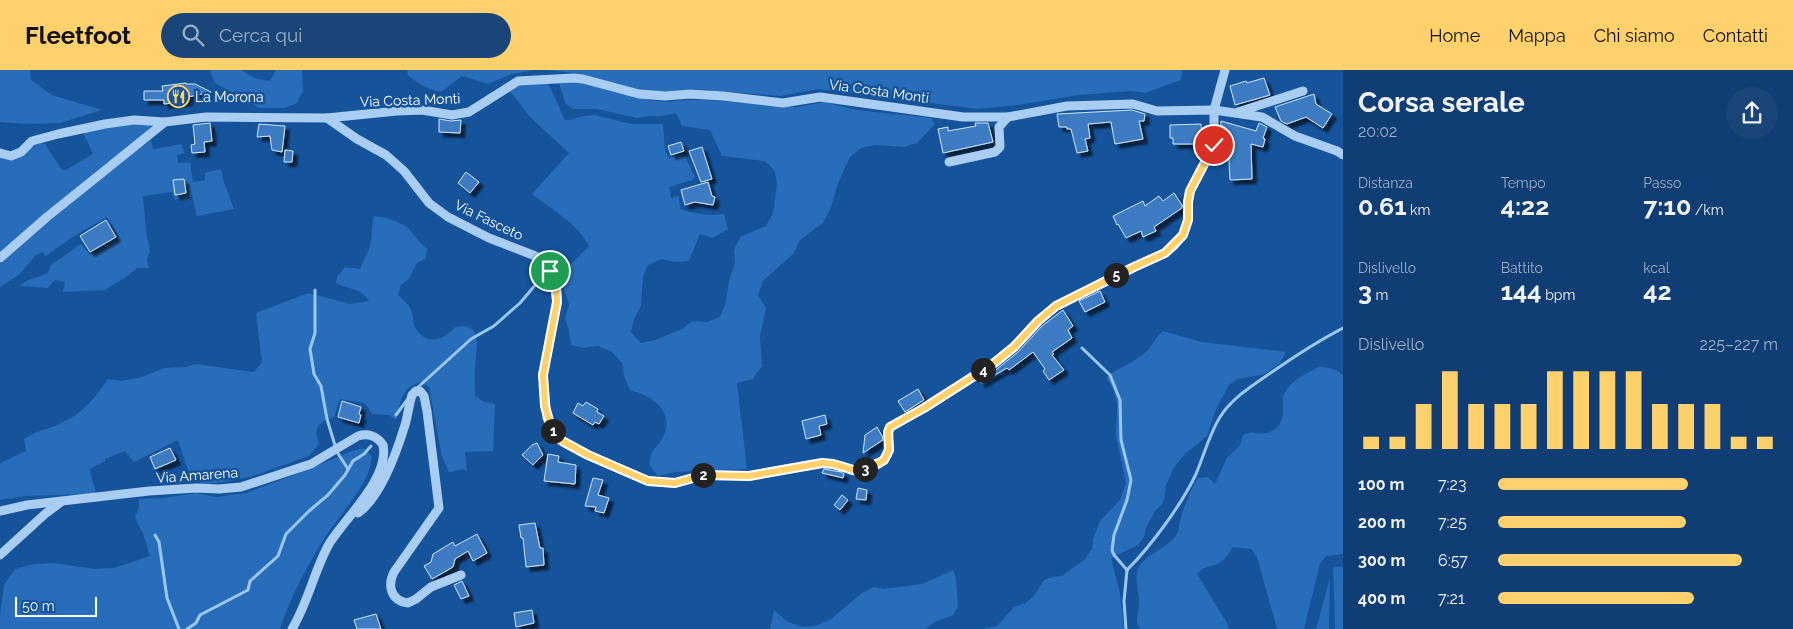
<!DOCTYPE html>
<html lang="it">
<head>
<meta charset="utf-8">
<style>
	body { margin:0; font-family:Raleway,sans-serif; background:#194579; color:#f1f3f6; height:100vh; display:flex; flex-direction:column; font-size:19px; white-space:nowrap }
	* { box-sizing:border-box; margin:0 }
	p { font-size:16px; color:#9caec5 }
	.icon { flex:none; width:28px; height:28px; fill:none; stroke:currentColor; stroke-width:2; stroke-linecap:round; stroke-linejoin:round }
	.map { position:relative; flex:1; overflow:hidden }
	.drawer { display:flex; flex-direction:column; background:#103e74; width:450px }
	.drawer>* { flex:none }
	.scale { position:absolute; left:15px; bottom:12px; width:82px; box-sizing:border-box; padding-left:5px; border:2px solid #fff; border-top:0; font-size:14px; line-height:18px; white-space:nowrap; color:#fff; -webkit-text-stroke:4px #15539b; paint-order:stroke }
	.pin { position:absolute; display:grid; place-items:center; width:42px; height:42px; color:#fff; margin:-21px; border:2px solid #fff; border-radius:50%; box-shadow:0 1px 5px #0007 }
	.km { position:absolute; width:25px; height:25px; margin:-12px; border-radius:50%; background:#222; color:#fff; font-size:14px; line-height:25px; text-align:center }
	.round { display:grid; place-items:center; flex:none; width:52px; height:52px; border-radius:26px; background:#194579 }
	.head { display:flex; align-items:center; justify-content:space-between; height:85px; padding:0 15px }
	h1 { font-size:28px; font-weight:700; line-height:38px }
	.figures { display:grid; grid-template-columns:repeat(3,1fr); gap:8px; height:85px; padding:5px 15px }
	.figures div { display:grid; align-content:center }
	.figures b { font-size:25px; font-weight:700 }
	.figures small { font-size:14px; font-weight:400 }
	.figures p { font-size:14px }
	.chart { height:140px; padding:10px 15px }
	.chart p { display:flex; justify-content:space-between }
	.chart svg { width:100%; height:90px; margin-top:5px; stroke:#ffd16c; stroke-width:6 }
	ul { padding:0 15px; list-style:none; font-size:16px }
	li { display:grid; grid-template-columns:80px 60px 1fr; align-items:center; height:38px }
	li i { height:12px; border-radius:6px; background:#ffd16c }
	header { display:flex; align-items:center; gap:30px; box-sizing:border-box; height:70px; padding:0 25px; background:#ffd16c; color:#111 }
	header strong { font-size:24px }
	nav { display:flex; gap:28px; margin-inline-start:auto; font-size:18px }
	.search { width:350px; height:45px; background:#194579; display:flex; align-items:center; gap:12px; box-sizing:border-box; padding:0 18px; border-radius:28px; color:#9caec5; font-size:19px }
	main { display:flex; flex:1; min-height:0 }
	.map>svg:first-child { display:block }
	.green { fill:#286db9 }
	.lines { fill:none; stroke-linecap:round; stroke-linejoin:round }
	.stream { stroke:#9cc8f6; stroke-width:3 }
	.building { fill:#3d7cc2; stroke:#d2e7fd; filter:url(#shadow) }
	.minor { stroke:#aacdf3; stroke-width:9 }
	.route-casing { stroke:#fff; stroke-width:10 }
	.route { stroke:#ffd16c; stroke-width:6 }
	.labels { text-anchor:middle; dominant-baseline:central; stroke-width:5; stroke-linejoin:round; paint-order:stroke }
	.street-label { font-size:14px; fill:#fff; stroke:#15539b }
	.poi-label { font-size:14px; fill:#fff; stroke:#15539b; text-anchor:start }
</style>
</head>
<body>
<header>
<strong>Fleetfoot</strong>
<div class="search"><svg class="icon" aria-label="search" viewBox="0 0 24 24"><circle cx="10" cy="10" r="6"/><path d="M15 15l6 6"/></svg>Cerca qui</div>
<nav><a>Home</a><a>Mappa</a><a>Chi siamo</a><a>Contatti</a></nav>
</header>
<main>
<div class="map">
<svg width="1343" height="559" viewBox="0 0 1343 559">
	<defs>
		<filter id="shadow"><feDropShadow dx="4.5" dy="4.5" stdDeviation="1" flood-color="#0009"/></filter>
	</defs>
	<rect width="100%" height="100%" fill="#15539b"/>
	<g class="green">
		<path d="M0,0H30L31,10L52,25L102,40L60,53L27,54L0,52Z"/>
		<path d="M211,0H241L257,9L270,11L276,0H302L303,21L297,33L285,38H259L215,13L210,2Z"/>
		<path d="M407,0H535L512,4L488,14L462,6L441,22C427,19 418,14 408,5Z"/>
		<path d="M546,0H1182L1181,10L1145,23L1131,21L1079,25L1018,35L978,39L819,19L781,26L692,19L663,22L643,21L576,3Z"/>
		<path d="M575,11L648,30L667,32L688,30H706L797,37L824,32L857,40L931,48L935,54L917,73L904,77L875,75L861,78L850,87L838,113L830,140L823,153L800,170L794,183L763,211L758,225L766,238L760,266L762,296L753,309L737,313L747,399L675,402L658,406L649,395C651,381 653,382 661,370C670,358 668,342 655,332C649,326 638,323 630,320L624,306L622,293L612,282L598,276L584,278L571,275L569,261L565,248L569,235L560,205L589,176C578,154 551,139 532,124L569,83L530,47L509,20L522,13L546,12C553,19 559,39 565,50H569L584,46L595,45L631,54H663L665,80L669,88L684,84L695,107L692,110L669,117L671,128L679,126L680,139C695,144 708,146 724,144L728,159L713,168L700,164L689,191L675,192L661,189L648,195L643,207L641,236L634,249L631,262L641,273L655,270L682,259L693,251L707,252L720,247L725,235L730,207L735,194L734,180L740,167L766,156L773,143L777,115L775,101L765,91L722,86L710,60L682,56L676,43L661,46H650L637,48L597,39H572L565,33L559,13Z"/>
		<path d="M147,54L150,55L152,58L149,61L99,99L0,182V87H18L40,73L45,74L62,100H66L93,84L83,62L128,55Z"/>
		<path d="M151,70L153,79L182,74L184,83L177,85L178,93L190,92L193,112L205,110V103L221,99L224,113L234,139L197,146L192,127L175,130L172,122L143,126L146,161L150,181L147,190L149,198H137L126,207L105,220L63,222L65,212L55,210L48,218L20,216L26,211L48,203L51,195L81,174L90,185L119,167L107,147L74,166L46,186L42,182L35,186L20,204L0,217V194L8,186L124,89Z"/>
		<path d="M374,146C387,148 397,150 408,158C415,165 419,173 427,178L426,188L417,193L409,209L401,215L398,225C402,229 409,234 411,240C414,246 412,253 416,259C426,276 445,270 455,257C485,252 476,278 475,297C474,306 475,316 475,325L482,331L495,334L493,381L465,382L467,401L463,399L449,402L442,387L429,317L420,312C400,319 401,332 396,350L389,345L372,344L365,333L340,329L334,347C318,352 313,358 319,374L309,386L250,407L224,412L203,414L195,410L188,400L178,370L134,392L125,381L105,389V391L90,399L92,410L96,421L92,424L26,426L0,430V393L26,381L24,369C34,362 40,361 52,357C78,348 93,331 108,309L121,311L142,307L164,298L186,297L196,294L254,302L262,292L256,243L308,223L350,234L369,231C360,217 349,220 336,213L337,207L345,197L360,199C363,191 368,184 370,175C373,165 371,156 374,146Z"/>
		<path d="M1163,261L1202,272L1286,282L1280,293L1265,304L1237,309L1229,315L1216,339L1207,366L1185,384L1173,399L1166,415L1165,426L1162,434L1155,441L1146,458L1144,467L1138,475L1111,488L1120,524L1124,559H982L997,556L1014,537L1025,533L1033,527L1044,510L1052,507L1062,506L1084,490L1092,479L1093,469L1100,451L1120,430L1126,413L1116,365L1117,334L1113,319L1106,307C1119,298 1134,292 1146,282C1153,275 1156,267 1163,261Z"/>
		<path d="M1318,297C1328,297 1335,298 1343,305V484L1326,486L1320,494L1304,559H1277L1257,487L1251,479L1233,477C1229,483 1226,489 1219,493C1209,498 1205,495 1197,504L1227,553L1229,559H1140C1134,550 1139,543 1139,533C1139,523 1134,508 1138,499C1146,482 1170,479 1178,462C1179,459 1179,454 1180,451C1184,436 1190,421 1198,408L1208,407L1215,414L1227,388L1240,375L1243,365L1252,362C1266,367 1282,360 1283,343C1284,337 1281,330 1284,324C1290,311 1306,304 1318,297Z"/>
		<path d="M364,378L372,387C370,414 340,444 326,466C308,494 290,528 280,559H0V546L4,515L15,499L34,494L54,493L94,499L114,498L150,486L143,463L138,455L135,446L139,438V429L164,428L196,423L216,427L246,423L297,404L352,381Z"/>
		<path d="M1333,497H1343V559H1335Z"/>
		<path d="M953,500L956,509L958,537L953,545L935,552L925,559H770L774,540L788,552L803,557L815,556L831,549L862,523L874,517L883,519L922,514Z"/>
		<path d="M1330,508L1329,559H1316Z"/>
	</g>
	<g class="lines">
		<g class="stream">
			<path d="M315,220V263L310,279L314,304L321,316L327,349L337,382L348,399"/>
			<path d="M1082,278L1110,305L1120,330L1121,370L1131,410L1127,430L1114,465L1112,480L1114,485L1127,500"/>
			<path d="M416,319L471,269L494,256L520,233L537,213"/>
			<path d="M396,345L407,330"/>
			<path d="M155,465L159,472L167,528L179,559"/>
			<path d="M1127,500C1151,476 1182,434 1196,404C1204,385 1209,365 1220,347C1232,328 1253,315 1272,302C1295,286 1318,271 1343,258"/>
			<path d="M187,559L196,553L200,545L248,520L250,511L278,486L286,464L309,441L328,425L345,405L353,391L364,384L371,376"/>
			<path d="M1126,559L1124,531L1127,500"/>
		</g>
	</g>
	<g class="building">
		<path d="M1264,8L1270,25L1235,35L1230,16L1246,11L1247,13Z"/>
		<path d="M186,13V14H195L211,22L188,27V31L164,34V30H144V21H163L162,16Z"/>
		<path d="M1314,24L1316,34L1332,44L1323,58L1306,47L1287,54L1281,51L1275,37Z"/>
		<path d="M1132,40L1145,44L1144,51H1139L1143,69L1115,74L1111,52L1088,54L1090,68L1085,69L1088,81L1077,83L1071,59H1067V57H1059L1057,44Z"/>
		<path d="M439,49L451,51L461,50L460,63L439,62Z"/>
		<path d="M1221,51L1256,61L1259,53L1267,57L1263,68L1265,69L1263,77L1251,74L1252,109L1230,110L1228,74L1220,72Z"/>
		<path d="M210,53L212,71L204,72L205,82L192,83L191,75L195,74L193,55Z"/>
		<path d="M975,53H988L993,72L943,83L938,59L948,57V61L976,56Z"/>
		<path d="M259,54L285,56L282,82L272,80L270,66L257,67Z"/>
		<path d="M1201,54L1202,67H1200V74H1173V68H1170V55Z"/>
		<path d="M681,72L684,81L671,85L668,76Z"/>
		<path d="M702,77L712,109L701,112L689,81Z"/>
		<path d="M285,80L293,81L292,92H284Z"/>
		<path d="M466,102L479,112L470,123L458,113Z"/>
		<path d="M184,109L186,123L175,125L173,110Z"/>
		<path d="M708,112L712,126L715,127L713,135L695,132L685,135L681,120Z"/>
		<path d="M1174,123L1182,135V138L1154,157L1156,161L1143,167L1141,161L1126,168L1118,154L1117,155L1113,146L1143,131L1145,136L1159,126L1163,131Z"/>
		<path d="M106,150L116,167L90,182L80,166Z"/>
		<path d="M1100,221L1105,232L1085,242L1079,231Z"/>
		<path d="M1063,240L1073,256L1068,260L1072,268L1052,282L1054,284L1052,285L1064,300L1049,310L1043,301L1045,299L1033,282L1009,300L1007,298L981,313L979,310L997,299L1018,282L1042,256Z"/>
		<path d="M918,319L924,330L905,342L898,331Z"/>
		<path d="M342,331L361,337L359,344L361,345L359,353L338,347Z"/>
		<path d="M586,332L598,339L597,342L604,346L599,354L595,352L593,355L573,343L578,333L583,336Z"/>
		<path d="M825,345L827,354L819,356L821,365L806,369L802,351Z"/>
		<path d="M877,357L882,366L883,370L863,383L865,365Z"/>
		<path d="M537,373L543,385L533,395L522,385L532,375Z"/>
		<path d="M170,378L176,390L155,399L150,387Z"/>
		<path d="M548,384L559,386L558,392L576,395L575,414L544,411Z"/>
		<path d="M824,399L841,402L844,404L843,408L822,403Z"/>
		<path d="M593,408L603,410L598,425L609,428L604,443L595,441L596,437L585,436Z"/>
		<path d="M858,418L867,420L866,430L856,429Z"/>
		<path d="M842,425L848,430L840,440L834,435Z"/>
		<path d="M535,453L540,478H543L544,495L526,497L523,468H521L519,455Z"/>
		<path d="M477,464L487,483L473,491L468,481L455,489L453,497L432,509L424,496L431,492L433,484L453,472L455,476Z"/>
		<path d="M462,511L469,526L461,529L454,515Z"/>
		<path d="M532,540L534,553L516,557L514,543Z"/>
		<path d="M376,544L381,559H357L354,550Z"/>
	</g>
	<g class="lines">
		<g class="minor">
			<path d="M1238,42L1303,21"/>
			<path d="M327,48L357,69L386,85L404,101L429,133L448,147L489,168L538,187L545,193L553,207L557,233L543,305L547,348L554,362L564,372L588,385L648,411L675,413L704,405L749,406L822,393C829,393 835,394 842,396C847,398 852,402 857,401C868,401 886,393 889,381C890,373 887,365 890,357L924,338L993,294L1014,277L1038,251L1056,236L1117,205L1165,183L1174,176L1183,165L1188,150V132L1190,121L1214,75V40L1225,0"/>
			<path d="M0,83L11,86L21,82L32,71L58,64L105,54L134,50L165,52"/>
			<path d="M949,92L995,82L1000,77L999,57L1008,47"/>
			<path d="M0,188L47,147L165,52L206,47L327,48L397,41L422,40L452,45L469,42L518,11L574,8L583,9L639,24L665,26L690,24L723,26L783,33L820,27L963,47H1008L1067,36L1133,34L1157,41L1214,40L1262,47L1295,66L1337,81L1343,85"/>
			<path d="M0,441L27,435L149,421L196,418L219,419L241,417L311,394L358,366C368,363 377,366 383,375C390,408 345,448 329,474C314,501 308,533 292,559"/>
			<path d="M358,443C381,427 397,381 405,355C408,345 409,334 412,325L416,321H420L424,326L427,341L439,438L394,502C387,516 391,531 408,533L416,529L431,517L461,505"/>
			<path d="M0,485L45,444L61,432"/>
		</g>
	</g>
	<g class="lines">
		<defs>
			<path id="route" d="M550,201L556,215L557,232L543,305L545,336L551,358L558,368L564,372L588,385L648,411L675,413L704,405L749,406L822,393L833,394L857,401L879,393L884,390L889,380L888,362L890,357L924,338L993,294L1014,277L1038,251L1056,236L1134,197L1165,183L1183,165L1188,150V132L1190,121L1214,75"/>
		</defs>
		<use href="#route" class="route-casing"/>
		<use href="#route" class="route"/>
	</g>
	<defs>
		<symbol id="restaurant-ring" viewBox="-11 -11 22 22"><circle r="9.5" fill="#15539b" stroke="#ffd16c" stroke-width="1.5"/><path d="M-5-6h1v4h1v-4h1v4h1v-4h1v5L-1.5 .5V6h-2V.5L-5-1ZM5-6V6H3V1.5H1.5Q1.5-4 5-6Z" fill="#ffd16c"/></symbol>
	</defs>
	<g fill-rule="evenodd">
		<use href="#restaurant-ring" x="166" y="14" width="25" height="25"/>
	</g>
	<g class="labels">
		<g class="street-label">
			<text transform="translate(879 21) rotate(8)">Via Costa Monti</text>
			<text transform="translate(410 30) rotate(-2)">Via Costa Monti</text>
			<text transform="translate(489 150) rotate(26)">Via Fasceto</text>
			<text transform="translate(197 405) rotate(-4)">Via Amarena</text>
		</g>
		<g class="poi-label">
			<text x="195" y="27">La Morona</text>
		</g>
	</g>
</svg>
<div class="scale">50 m</div>
<div class="pin" style="left:550px;top:201px;background:#1e9e55"><svg class="icon" aria-label="arrive" viewBox="0 0 24 24"><path d="M6 21V4h12l-3 4 3 4H6"/></svg></div>
<div class="pin" style="left:1214px;top:75px;background:#d93025"><svg class="icon" aria-label="check" viewBox="0 0 24 24"><path d="M5 12l5 5 9-10"/></svg></div>
<b class="km" style="left:553px;top:361px">1</b>
<b class="km" style="left:703px;top:405px">2</b>
<b class="km" style="left:865px;top:399px">3</b>
<b class="km" style="left:983px;top:300px">4</b>
<b class="km" style="left:1116px;top:205px">5</b>
</div>
<section class="drawer">
<div class="head"><div><h1>Corsa serale</h1><p>20:02</p></div><a class="round"><svg class="icon" aria-label="share" viewBox="0 0 24 24"><path d="M12 15V3M7 8l5-5 5 5M5 13v7h14v-7"/></svg></a></div>
<div class="figures">
<div><p>Distanza</p><b>0.61<small> km</small></b></div>
<div><p>Tempo</p><b>4:22</b></div>
<div><p>Passo</p><b>7:10<small> /km</small></b></div>
</div>
<div class="figures">
<div><p>Dislivello</p><b>3<small> m</small></b></div>
<div><p>Battito</p><b>144<small> bpm</small></b></div>
<div><p>kcal</p><b>42</b></div>
</div>
<div class="chart"><p><span>Dislivello</span>225–227 m</p>
<svg viewBox="0 0 160 44" preserveAspectRatio="none"><path d="M5 44V38M15 44V38M25 44V22M35 44V6M45 44V22M55 44V22M65 44V22M75 44V6M85 44V6M95 44V6M105 44V6M115 44V22M125 44V22M135 44V22M145 44V38M155 44V38"/></svg>
</div>
<ul>
<li><b>100 m</b>7:23<i style="width:68%"></i></li>
<li><b>200 m</b>7:25<i style="width:67%"></i></li>
<li><b>300 m</b>6:57<i style="width:87%"></i></li>
<li><b>400 m</b>7:21<i style="width:70%"></i></li>
</ul>
</section>
</main>
</body>
</html>
